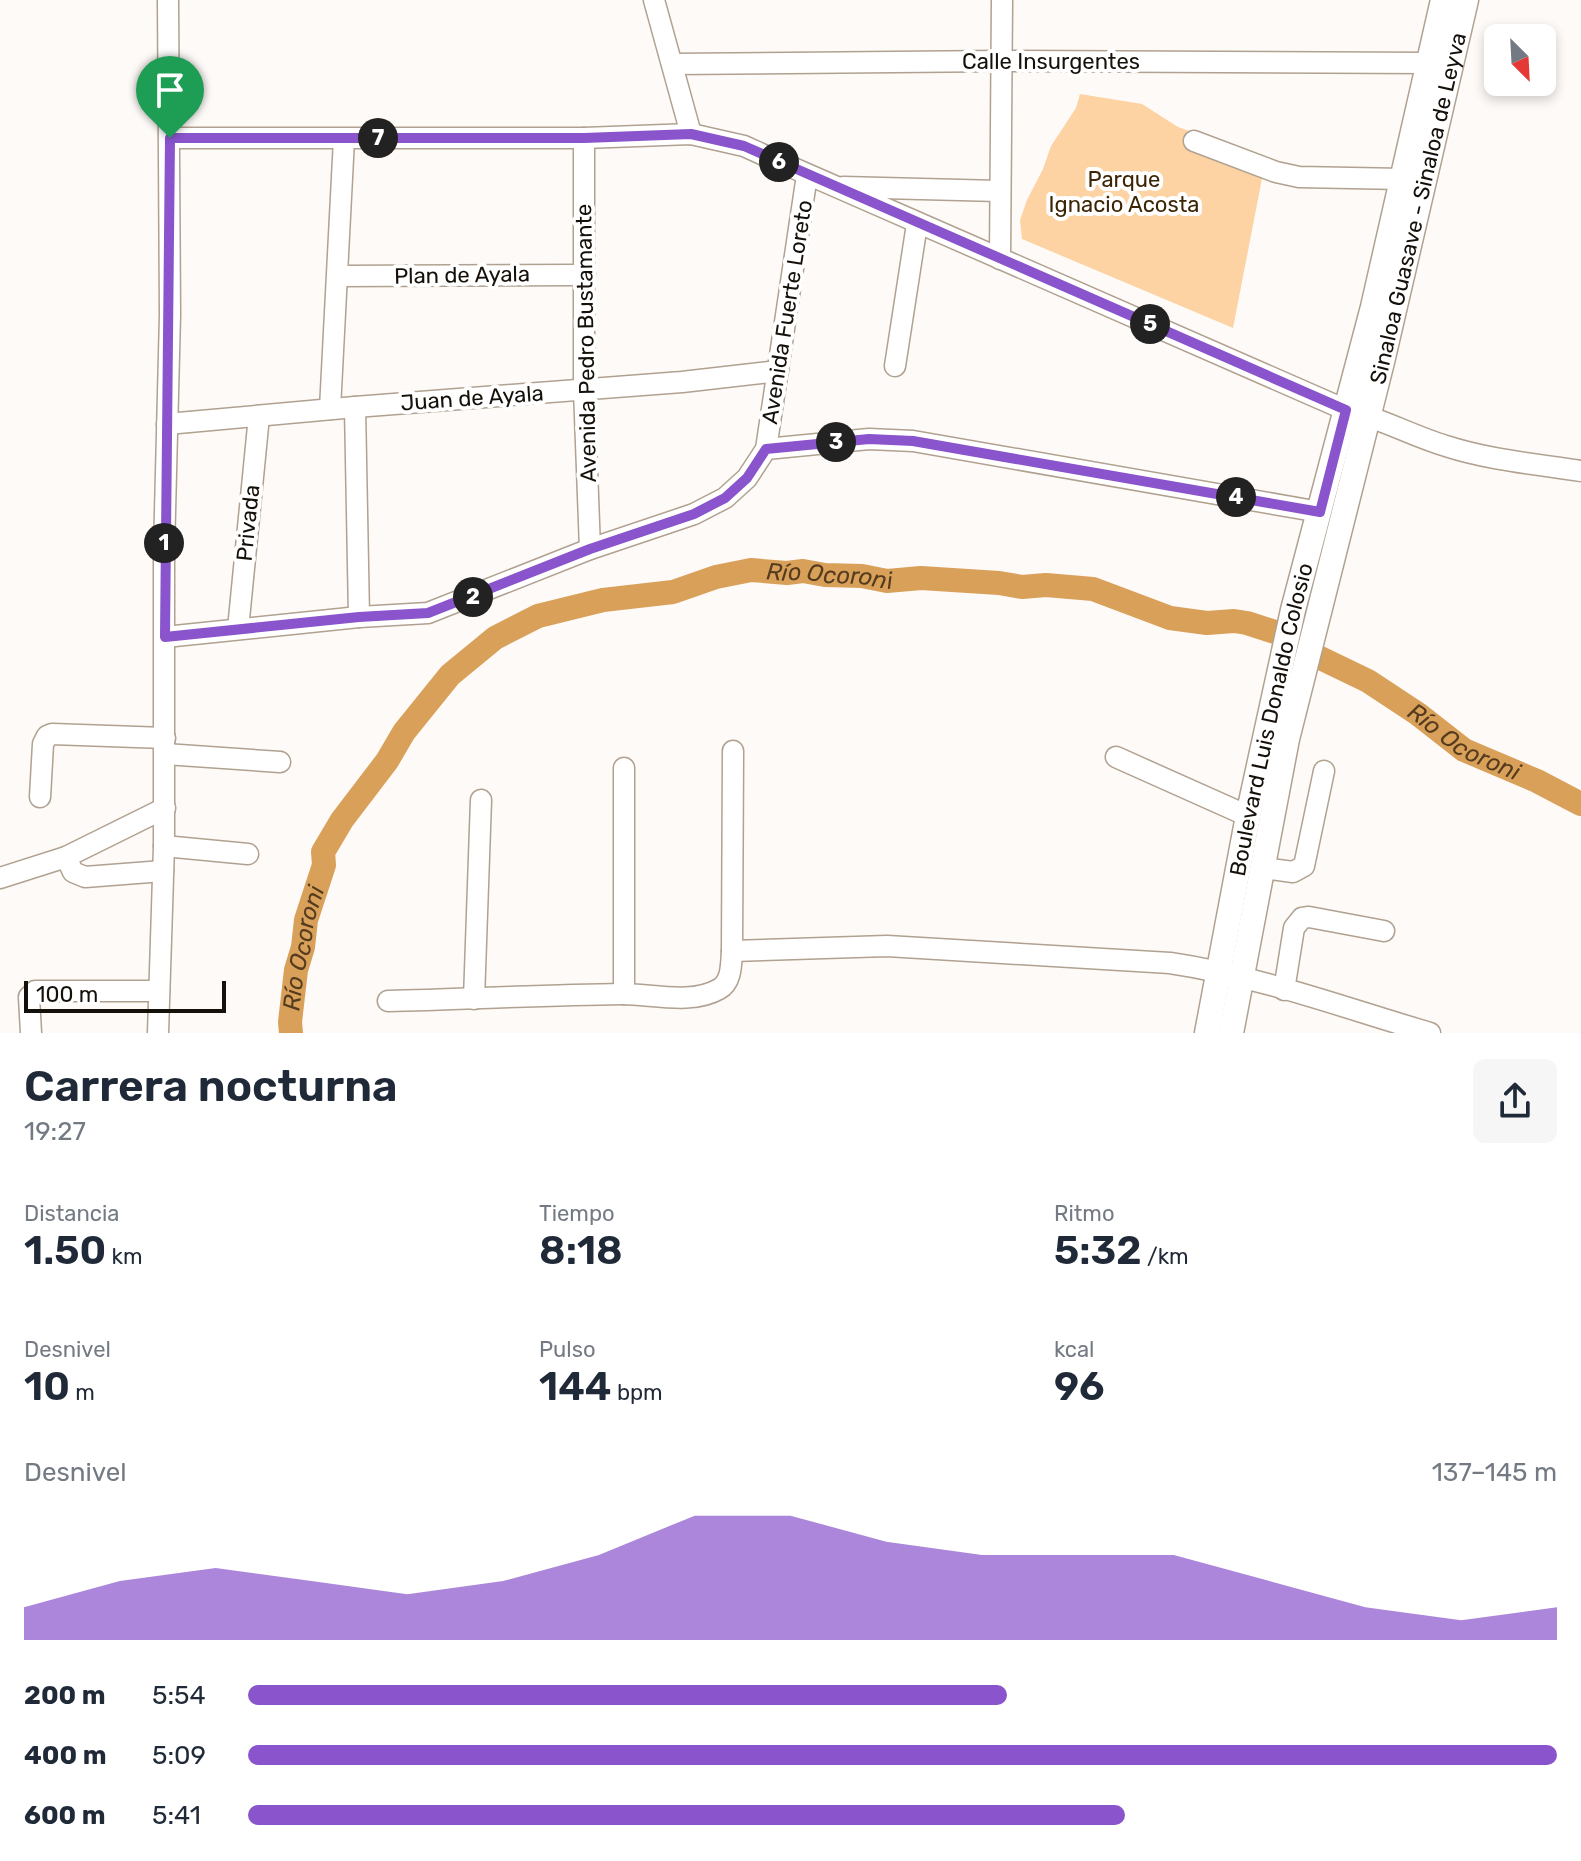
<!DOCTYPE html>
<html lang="es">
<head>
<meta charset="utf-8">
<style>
	body { margin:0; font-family:Rubik,sans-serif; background:#f6f6f7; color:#1f2937; height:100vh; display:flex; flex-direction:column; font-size:30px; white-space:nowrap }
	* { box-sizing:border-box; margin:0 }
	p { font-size:26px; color:#747a83 }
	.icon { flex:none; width:44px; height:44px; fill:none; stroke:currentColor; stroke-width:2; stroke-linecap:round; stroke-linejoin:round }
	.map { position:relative; height:1033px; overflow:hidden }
	.drawer { display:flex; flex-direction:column; background:#fff; flex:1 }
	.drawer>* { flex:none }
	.needle { width:52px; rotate:156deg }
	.buttons { position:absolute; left:1484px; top:24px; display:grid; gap:16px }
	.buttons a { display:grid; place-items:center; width:72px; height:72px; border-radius:12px; background:#fff; box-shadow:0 4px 12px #0003; font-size:40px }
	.scale { position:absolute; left:24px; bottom:20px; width:202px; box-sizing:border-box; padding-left:8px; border:4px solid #15100a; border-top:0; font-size:22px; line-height:28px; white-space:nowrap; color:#15100a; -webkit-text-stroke:6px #fff; paint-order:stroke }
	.pin { position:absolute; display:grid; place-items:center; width:68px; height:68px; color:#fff; margin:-82px -34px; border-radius:50% 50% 50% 0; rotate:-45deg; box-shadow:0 0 8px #0007 }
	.pin .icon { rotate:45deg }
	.km { position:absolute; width:40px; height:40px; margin:-20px; border-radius:50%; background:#222; color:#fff; font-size:22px; line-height:40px; text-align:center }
	.round { display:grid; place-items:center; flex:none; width:84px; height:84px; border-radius:12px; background:#f6f6f7 }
	.headline { display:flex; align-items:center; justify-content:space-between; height:136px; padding:0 24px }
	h1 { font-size:44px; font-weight:600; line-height:60px }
	.metrics { display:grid; grid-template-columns:repeat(3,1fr); gap:12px; height:136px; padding:8px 24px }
	.metrics div { display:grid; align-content:center }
	.metrics b { font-size:40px; font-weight:600 }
	.metrics small { font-size:22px; font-weight:400 }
	.metrics p { font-size:22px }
	.chart { height:224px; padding:16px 24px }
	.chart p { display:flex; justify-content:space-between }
	.chart svg { width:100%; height:144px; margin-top:8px; fill:#8954cc; opacity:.7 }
	ul { padding:0 24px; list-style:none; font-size:26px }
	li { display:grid; grid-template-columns:128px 96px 1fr; align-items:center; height:60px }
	li i { height:20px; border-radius:10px; background:#8954cc }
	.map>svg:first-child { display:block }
	.green { fill:#fdd3a3 }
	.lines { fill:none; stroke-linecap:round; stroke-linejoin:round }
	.river { stroke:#d9a05a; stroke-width:24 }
	.minor-casing { stroke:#b0a190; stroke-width:23 }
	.major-casing { stroke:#b0a190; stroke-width:27 }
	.minor { stroke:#fff; stroke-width:20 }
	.major { stroke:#fff; stroke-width:24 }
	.route-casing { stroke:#fff; stroke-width:16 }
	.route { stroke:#8954cc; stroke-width:10 }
	.labels { text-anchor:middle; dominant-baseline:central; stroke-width:8; stroke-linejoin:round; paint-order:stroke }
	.street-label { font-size:22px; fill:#15100a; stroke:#fff }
	.park-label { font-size:22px; fill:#3c2505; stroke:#fff }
	.water-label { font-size:24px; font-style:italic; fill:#553c1e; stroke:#fff }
</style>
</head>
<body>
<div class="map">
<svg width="1581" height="1033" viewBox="0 0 1581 1033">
	<rect width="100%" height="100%" fill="#fefaf7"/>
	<path class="green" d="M1080,94L1142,104L1178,127L1266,158L1233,328L1022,239L1020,220L1027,200L1043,169L1051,146L1076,108Z"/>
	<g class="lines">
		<path class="river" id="s1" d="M291,1033L290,1022L296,970L303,947L306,920L324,865L323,852L342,820L387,761L404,732L450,675L495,638L538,616L603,600L673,592L716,577L751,570L787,573L803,571L825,575L862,576L887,581L921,578L999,583L1022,587L1046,585L1093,589L1170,618L1207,623L1234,621L1247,623L1284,635L1312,654L1368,681L1418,714L1464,750L1537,781L1581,804"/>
		<defs>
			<g id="minor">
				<path d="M654,0L691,134"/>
				<path d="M672,64L1000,61L1430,63"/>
				<path d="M170,138H584L691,134L744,146L766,156L1346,410C1381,418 1412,436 1446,446C1489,460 1536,464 1581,471"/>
				<path d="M584,138V390L590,549"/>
				<path d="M1194,141L1276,172L1299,177L1403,179"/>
				<path d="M843,187L999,191"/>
				<path d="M1000,259L1002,0"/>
				<path d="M338,276L585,275"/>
				<path d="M895,366L917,224"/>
				<path d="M355,407L359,617"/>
				<path d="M330,409L344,139"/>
				<path d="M167,424L355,407L682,382L778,371"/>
				<path d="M766,449L807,175"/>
				<path d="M238,629L259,416"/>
				<path d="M165,637L359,617L428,613L590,549L694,514L725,498L747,478L766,449L869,439L913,441L1320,512"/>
				<path d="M165,754L280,762"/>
				<path d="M1116,757L1248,816"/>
				<path d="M40,797L43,744L47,736L52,734L165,738"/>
				<path d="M164,846L248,854"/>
				<path d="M66,857L73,872L85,877L163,871"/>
				<path d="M1264,868L1293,872L1304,866L1324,771"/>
				<path d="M0,878L66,857L165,808"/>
				<path d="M732,951L887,946L1170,963C1258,976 1345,1008 1430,1033"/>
				<path d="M1284,990L1294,928L1302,918L1309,917L1384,931"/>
				<path d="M624,994V768"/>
				<path d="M474,999L481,800"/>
				<path d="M388,1001C466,999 544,995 622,994C652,994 692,1005 719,989C732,982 731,964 732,951L733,751"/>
				<path d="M31,1033L29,997L35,991H159"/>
				<path d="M158,1033L164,846V551L170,315L168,0"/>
			</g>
			<g id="major">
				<path id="s2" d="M1207,1033L1248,816L1293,610L1373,307L1443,0"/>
				<path id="s3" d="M1231,1033L1287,739L1382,362L1466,0"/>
			</g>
		</defs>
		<use href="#minor" class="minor-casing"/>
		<use href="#major" class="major-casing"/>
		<use href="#minor" class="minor"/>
		<use href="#major" class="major"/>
	</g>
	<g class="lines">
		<defs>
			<path id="route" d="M691,134L744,146L1346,410L1320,512L913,441L869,439L766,449L747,478L725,498L694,514L590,549L428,613L359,617L165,637L170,138H584Z"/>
		</defs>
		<use href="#route" class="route-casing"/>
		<use href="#route" class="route"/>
	</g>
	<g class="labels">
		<g class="street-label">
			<text x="1051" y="61">Calle Insurgentes</text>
			<text stroke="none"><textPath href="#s3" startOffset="846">Sinaloa Guasave - Sinaloa de Leyva</textPath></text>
			<text transform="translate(462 275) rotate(-1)">Plan de Ayala</text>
			<text transform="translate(787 312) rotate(-81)">Avenida Fuerte Loreto</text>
			<text transform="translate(586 343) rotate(-91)">Avenida Pedro Bustamante</text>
			<text transform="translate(472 398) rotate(-4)">Juan de Ayala</text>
			<text transform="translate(248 523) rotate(-84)">Privada</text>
			<text stroke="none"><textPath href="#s2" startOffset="320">Boulevard Luis Donaldo Colosio</textPath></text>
		</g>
		<g class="park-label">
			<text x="1124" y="179">Parque<tspan x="1124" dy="25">Ignacio Acosta</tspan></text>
		</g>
		<g class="water-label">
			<text stroke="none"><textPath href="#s1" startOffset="808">Río Ocoroni</textPath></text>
			<text stroke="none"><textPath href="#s1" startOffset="1482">Río Ocoroni</textPath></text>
			<text stroke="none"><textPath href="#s1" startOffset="86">Río Ocoroni</textPath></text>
		</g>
	</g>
</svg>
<div class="buttons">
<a><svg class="needle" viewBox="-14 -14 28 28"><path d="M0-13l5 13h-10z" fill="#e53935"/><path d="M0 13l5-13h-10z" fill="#747a83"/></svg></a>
</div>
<div class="scale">100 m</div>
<div class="pin" style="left:170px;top:138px;background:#1e9e55"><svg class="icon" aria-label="arrive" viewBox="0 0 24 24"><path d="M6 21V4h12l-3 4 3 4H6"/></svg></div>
<b class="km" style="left:164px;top:543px">1</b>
<b class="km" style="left:473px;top:597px">2</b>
<b class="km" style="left:836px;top:442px">3</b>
<b class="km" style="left:1236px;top:497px">4</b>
<b class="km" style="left:1150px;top:324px">5</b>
<b class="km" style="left:779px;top:162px">6</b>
<b class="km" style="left:378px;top:138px">7</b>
</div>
<section class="drawer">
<div class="headline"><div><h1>Carrera nocturna</h1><p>19:27</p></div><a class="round"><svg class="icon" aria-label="share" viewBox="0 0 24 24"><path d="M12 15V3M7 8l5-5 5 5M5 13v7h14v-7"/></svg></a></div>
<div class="metrics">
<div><p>Distancia</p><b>1.50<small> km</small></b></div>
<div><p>Tiempo</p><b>8:18</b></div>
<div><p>Ritmo</p><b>5:32<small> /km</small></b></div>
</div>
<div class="metrics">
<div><p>Desnivel</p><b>10<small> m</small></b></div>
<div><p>Pulso</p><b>144<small> bpm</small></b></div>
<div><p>kcal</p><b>96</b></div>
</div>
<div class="chart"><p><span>Desnivel</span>137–145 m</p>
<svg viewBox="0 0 160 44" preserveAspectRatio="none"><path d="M0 44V34L10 26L20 22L30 26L40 30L50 26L60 18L70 6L80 6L90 14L100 18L110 18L120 18L130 26L140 34L150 38L160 34V44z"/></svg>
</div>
<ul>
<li><b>200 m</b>5:54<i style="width:58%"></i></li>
<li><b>400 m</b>5:09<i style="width:100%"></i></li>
<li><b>600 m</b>5:41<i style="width:67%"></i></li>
</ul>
</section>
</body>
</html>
